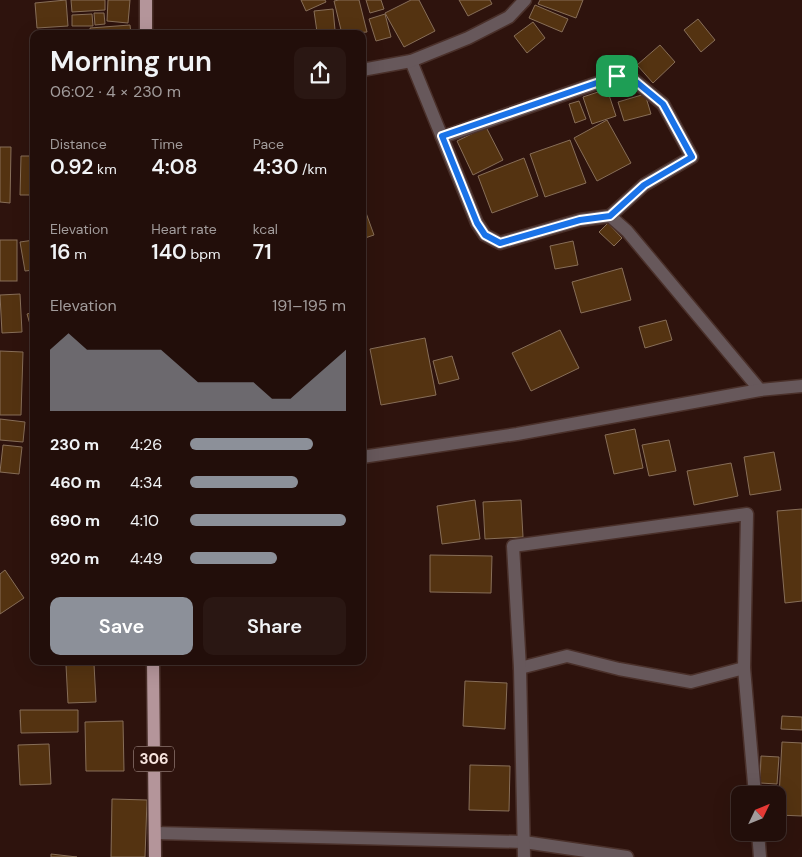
<!DOCTYPE html>
<html lang="en">
<head>
<meta charset="utf-8">
<style>
	body { margin:0; font-family:"DM Sans",sans-serif; background:#2a1713; color:#f1f3f6; height:100vh; display:flex; flex-direction:column; font-size:19px; white-space:nowrap }
	* { box-sizing:border-box; margin:0 }
	p { font-size:16px; color:#a29c9c }
	.icon { flex:none; width:28px; height:28px; fill:none; stroke:currentColor; stroke-width:2; stroke-linecap:round; stroke-linejoin:round }
	.map { position:relative; flex:1; overflow:hidden }
	.sheet { position:absolute; left:30px; top:30px; width:336px; height:635px; display:flex; flex-direction:column; background:#220e0a; border-radius:10px; box-shadow:0 5px 20px #0002,0 0 0 1px #3f2e2b }
	.sheet>* { flex:none }
	.needle { width:32px; rotate:47deg }
	.tools { position:absolute; left:731px; top:786px; display:grid; gap:10px }
	.tools a { display:grid; place-items:center; width:55px; height:55px; border-radius:10px; background:#220e0a; box-shadow:0 5px 20px #0002,0 0 0 1px #3f2e2b; font-size:25px }
	.pin { position:absolute; display:grid; place-items:center; width:42px; height:42px; color:#fff; margin:-21px; border-radius:10px; box-shadow:0 2px 8px #0006 }
	.round { display:grid; place-items:center; flex:none; width:52px; height:52px; border-radius:10px; background:#2a1713 }
	.headline { display:flex; align-items:center; justify-content:space-between; height:85px; padding:0 20px }
	h1 { font-size:28px; font-weight:600; line-height:38px }
	.stats { display:grid; grid-template-columns:repeat(3,1fr); gap:8px; height:85px; padding:5px 20px }
	.stats div { display:grid; align-content:center }
	.stats b { font-size:21px; font-weight:600 }
	.stats small { font-size:14px; font-weight:400 }
	.stats p { font-size:14px }
	.chart { height:140px; padding:10px 20px }
	.chart p { display:flex; justify-content:space-between }
	.chart svg { width:100%; height:90px; margin-top:5px; fill:#8c9099; opacity:.7 }
	.action { display:flex; gap:10px; margin-top:auto; padding:10px 20px }
	.action a { flex:1; height:58px; border-radius:10px; background:#8c9099; color:#fff; font-size:20px; font-weight:600; line-height:58px; text-align:center }
	.action a+a { background:#2a1713; color:#f1f3f6 }
	ul { padding:0 20px; list-style:none; font-size:16px }
	li { display:grid; grid-template-columns:80px 60px 1fr; align-items:center; height:38px }
	li i { height:12px; border-radius:6px; background:#8c9099 }
	.map>svg:first-child { display:block }
	.building { fill:#543311; stroke:#876e58 }
	.lines { fill:none; stroke-linecap:round; stroke-linejoin:round }
	.minor-casing { stroke:#4a302a; stroke-width:15 }
	.tertiary-casing { stroke:#4a302a; stroke-width:15 }
	.primary-casing { stroke:#4a302a; stroke-width:15 }
	.minor { stroke:#67585b; stroke-width:12 }
	.tertiary { stroke:#67585b; stroke-width:12 }
	.primary { stroke:#b4959a; stroke-width:12 }
	.route-casing { stroke:#fff; stroke-width:10 }
	.route { stroke:#1a73e8; stroke-width:6 }
	.labels { text-anchor:middle; dominant-baseline:central; stroke-width:4.5; stroke-linejoin:round; paint-order:stroke }
	.shield { fill:#2e130d; stroke:#bba6a0; stroke-width:1 }
	.shield-label { font-size:15px; font-weight:bold; fill:#f8e5df }
</style>
</head>
<body>
<div class="map">
<svg width="802" height="857" viewBox="0 0 802 857">
	<rect width="100%" height="100%" fill="#2e130d"/>
	<g class="building">
		<path d="M66,0L68,26L37,28L35,3Z"/>
		<path d="M71,0H105V10L72,12Z"/>
		<path d="M108,0H130L128,23L107,21Z"/>
		<path d="M301,0H325L326,2L306,11Z"/>
		<path d="M339,0H359L367,32L342,34L334,1Z"/>
		<path d="M366,0H381L384,9L370,13Z"/>
		<path d="M411,0H419L435,31L404,47L385,13Z"/>
		<path d="M459,0H490L492,4L468,16Z"/>
		<path d="M540,0H583L576,18L538,4Z"/>
		<path d="M535,5L568,19L562,32L529,18Z"/>
		<path d="M333,9L335,30L317,32L314,11Z"/>
		<path d="M94,13H104L105,24L95,25Z"/>
		<path d="M92,14L93,26H72V15Z"/>
		<path d="M385,14L391,37L376,41L369,19Z"/>
		<path d="M698,19L715,40L701,52L684,30Z"/>
		<path d="M533,22L545,38L527,53L514,36Z"/>
		<path d="M130,25L131,34H90V28Z"/>
		<rect x="58" y="32" width="28" height="2"/>
		<path d="M660,45L675,62L653,83L637,65Z"/>
		<path d="M607,89L616,116L592,124L583,97Z"/>
		<path d="M645,94L651,114L624,121L618,102Z"/>
		<path d="M579,101L586,119L575,123L569,104Z"/>
		<path d="M607,120L631,163L597,181L574,138Z"/>
		<path d="M486,127L503,160L473,175L457,141Z"/>
		<path d="M570,140L586,183L545,197L530,154Z"/>
		<path d="M0,147H11L10,203L0,202Z"/>
		<path d="M21,156H34V195H20Z"/>
		<path d="M524,158L538,196L492,213L478,176Z"/>
		<path d="M365,210L374,235L362,239V211Z"/>
		<path d="M608,223L622,238L614,246L599,232Z"/>
		<rect x="0" y="240" width="17" height="41"/>
		<path d="M34,240V270L25,271L20,242Z"/>
		<path d="M573,241L578,265L555,269L550,246Z"/>
		<path d="M622,268L631,300L581,313L572,282Z"/>
		<path d="M20,294L22,332L2,333L0,295Z"/>
		<path d="M34,312V331H32L27,314Z"/>
		<path d="M666,320L672,340L645,348L639,327Z"/>
		<path d="M560,330L579,368L531,391L512,353Z"/>
		<path d="M425,338L436,395L381,405L370,349Z"/>
		<path d="M0,351L23,352L21,415H0Z"/>
		<path d="M452,356L459,379L439,384L433,361Z"/>
		<path d="M0,419L25,422L23,442L0,440Z"/>
		<path d="M635,429L643,468L614,474L605,435Z"/>
		<path d="M669,440L676,471L649,476L642,445Z"/>
		<path d="M3,445L22,447L19,474L0,472Z"/>
		<path d="M774,452L781,490L750,495L744,457Z"/>
		<path d="M731,463L738,496L694,505L687,471Z"/>
		<path d="M475,500L480,539L442,544L437,506Z"/>
		<path d="M521,500L523,537L485,539L483,502Z"/>
		<path d="M802,509V601L785,603L777,511Z"/>
		<path d="M430,555L492,556L491,593L430,592Z"/>
		<path d="M5,570L24,598L0,614V574Z"/>
		<path d="M94,664L96,702L68,703L66,665Z"/>
		<path d="M465,681L507,683L505,729L463,726Z"/>
		<path d="M20,710H78V732L21,733Z"/>
		<path d="M782,716L802,717V730L781,729Z"/>
		<path d="M123,721L124,771H86L85,722Z"/>
		<path d="M782,742L802,743V816L778,815Z"/>
		<path d="M49,744L51,784L20,785L18,745Z"/>
		<path d="M761,756L779,757L777,784L760,783Z"/>
		<path d="M470,765L510,766L509,811L469,810Z"/>
		<path d="M112,799L147,800L145,857H111Z"/>
		<path d="M51,854L77,857H51Z"/>
	</g>
	<g class="lines">
		<defs>
			<g id="minor">
				<path d="M411,61L477,223L485,235L500,243L580,220L610,216L627,231L760,390"/>
				<path d="M442,137L617,76L634,80L663,104L692,157L644,185L610,216"/>
				<path d="M362,457L517,434L760,390L802,386"/>
				<path d="M520,668L567,656L619,669L691,682L744,668"/>
				<path d="M758,832L760,857"/>
				<path d="M155,833L524,842L627,857"/>
				<path d="M524,857L520,668L513,546L747,514L744,668L755,795"/>
			</g>
			<path id="tertiary" d="M362,70L411,61L468,38L509,17L525,0"/>
			<g id="primary">
				<path d="M146,0V34"/>
				<path d="M153,661L155,857"/>
			</g>
		</defs>
		<use href="#minor" class="minor-casing"/>
		<use href="#tertiary" class="tertiary-casing"/>
		<use href="#primary" class="primary-casing"/>
		<use href="#minor" class="minor"/>
		<use href="#tertiary" class="tertiary"/>
		<use href="#primary" class="primary"/>
	</g>
	<g class="lines">
		<defs>
			<path id="route" d="M617,76L634,80L663,104L692,157L644,185L610,216L580,220L500,243L485,235L477,223L442,136Z"/>
		</defs>
		<use href="#route" class="route-casing"/>
		<use href="#route" class="route"/>
	</g>
	<g class="labels">
		<rect class="shield" x="134" y="746.5" width="40" height="25" rx="4"/>
		<g class="shield-label">
			<text x="154" y="759">306</text>
		</g>
	</g>
</svg>
<div class="tools">
<a><svg class="needle" viewBox="-14 -14 28 28"><path d="M0-13l5 13h-10z" fill="#e53935"/><path d="M0 13l5-13h-10z" fill="#a29c9c"/></svg></a>
</div>
<div class="pin" style="left:617px;top:76px;background:#1e9e55"><svg class="icon" aria-label="arrive" viewBox="0 0 24 24"><path d="M6 21V4h12l-3 4 3 4H6"/></svg></div>
<section class="sheet">
<div class="headline"><div><h1>Morning run</h1><p>06:02 · 4 × 230 m</p></div><a class="round"><svg class="icon" aria-label="share" viewBox="0 0 24 24"><path d="M12 15V3M7 8l5-5 5 5M5 13v7h14v-7"/></svg></a></div>
<div class="stats">
<div><p>Distance</p><b>0.92<small> km</small></b></div>
<div><p>Time</p><b>4:08</b></div>
<div><p>Pace</p><b>4:30<small> /km</small></b></div>
</div>
<div class="stats">
<div><p>Elevation</p><b>16<small> m</small></b></div>
<div><p>Heart rate</p><b>140<small> bpm</small></b></div>
<div><p>kcal</p><b>71</b></div>
</div>
<div class="chart"><p><span>Elevation</span>191–195 m</p>
<svg viewBox="0 0 160 44" preserveAspectRatio="none"><path d="M0 44V14L10 6L20 14L30 14L40 14L50 14L60 14L70 22L80 30L90 30L100 30L110 30L120 38L130 38L140 30L150 22L160 14V44z"/></svg>
</div>
<ul>
<li><b>230 m</b>4:26<i style="width:79%"></i></li>
<li><b>460 m</b>4:34<i style="width:69%"></i></li>
<li><b>690 m</b>4:10<i style="width:100%"></i></li>
<li><b>920 m</b>4:49<i style="width:56%"></i></li>
</ul>
<div class="action"><a>Save</a><a>Share</a></div>
</section>
</div>
</body>
</html>
